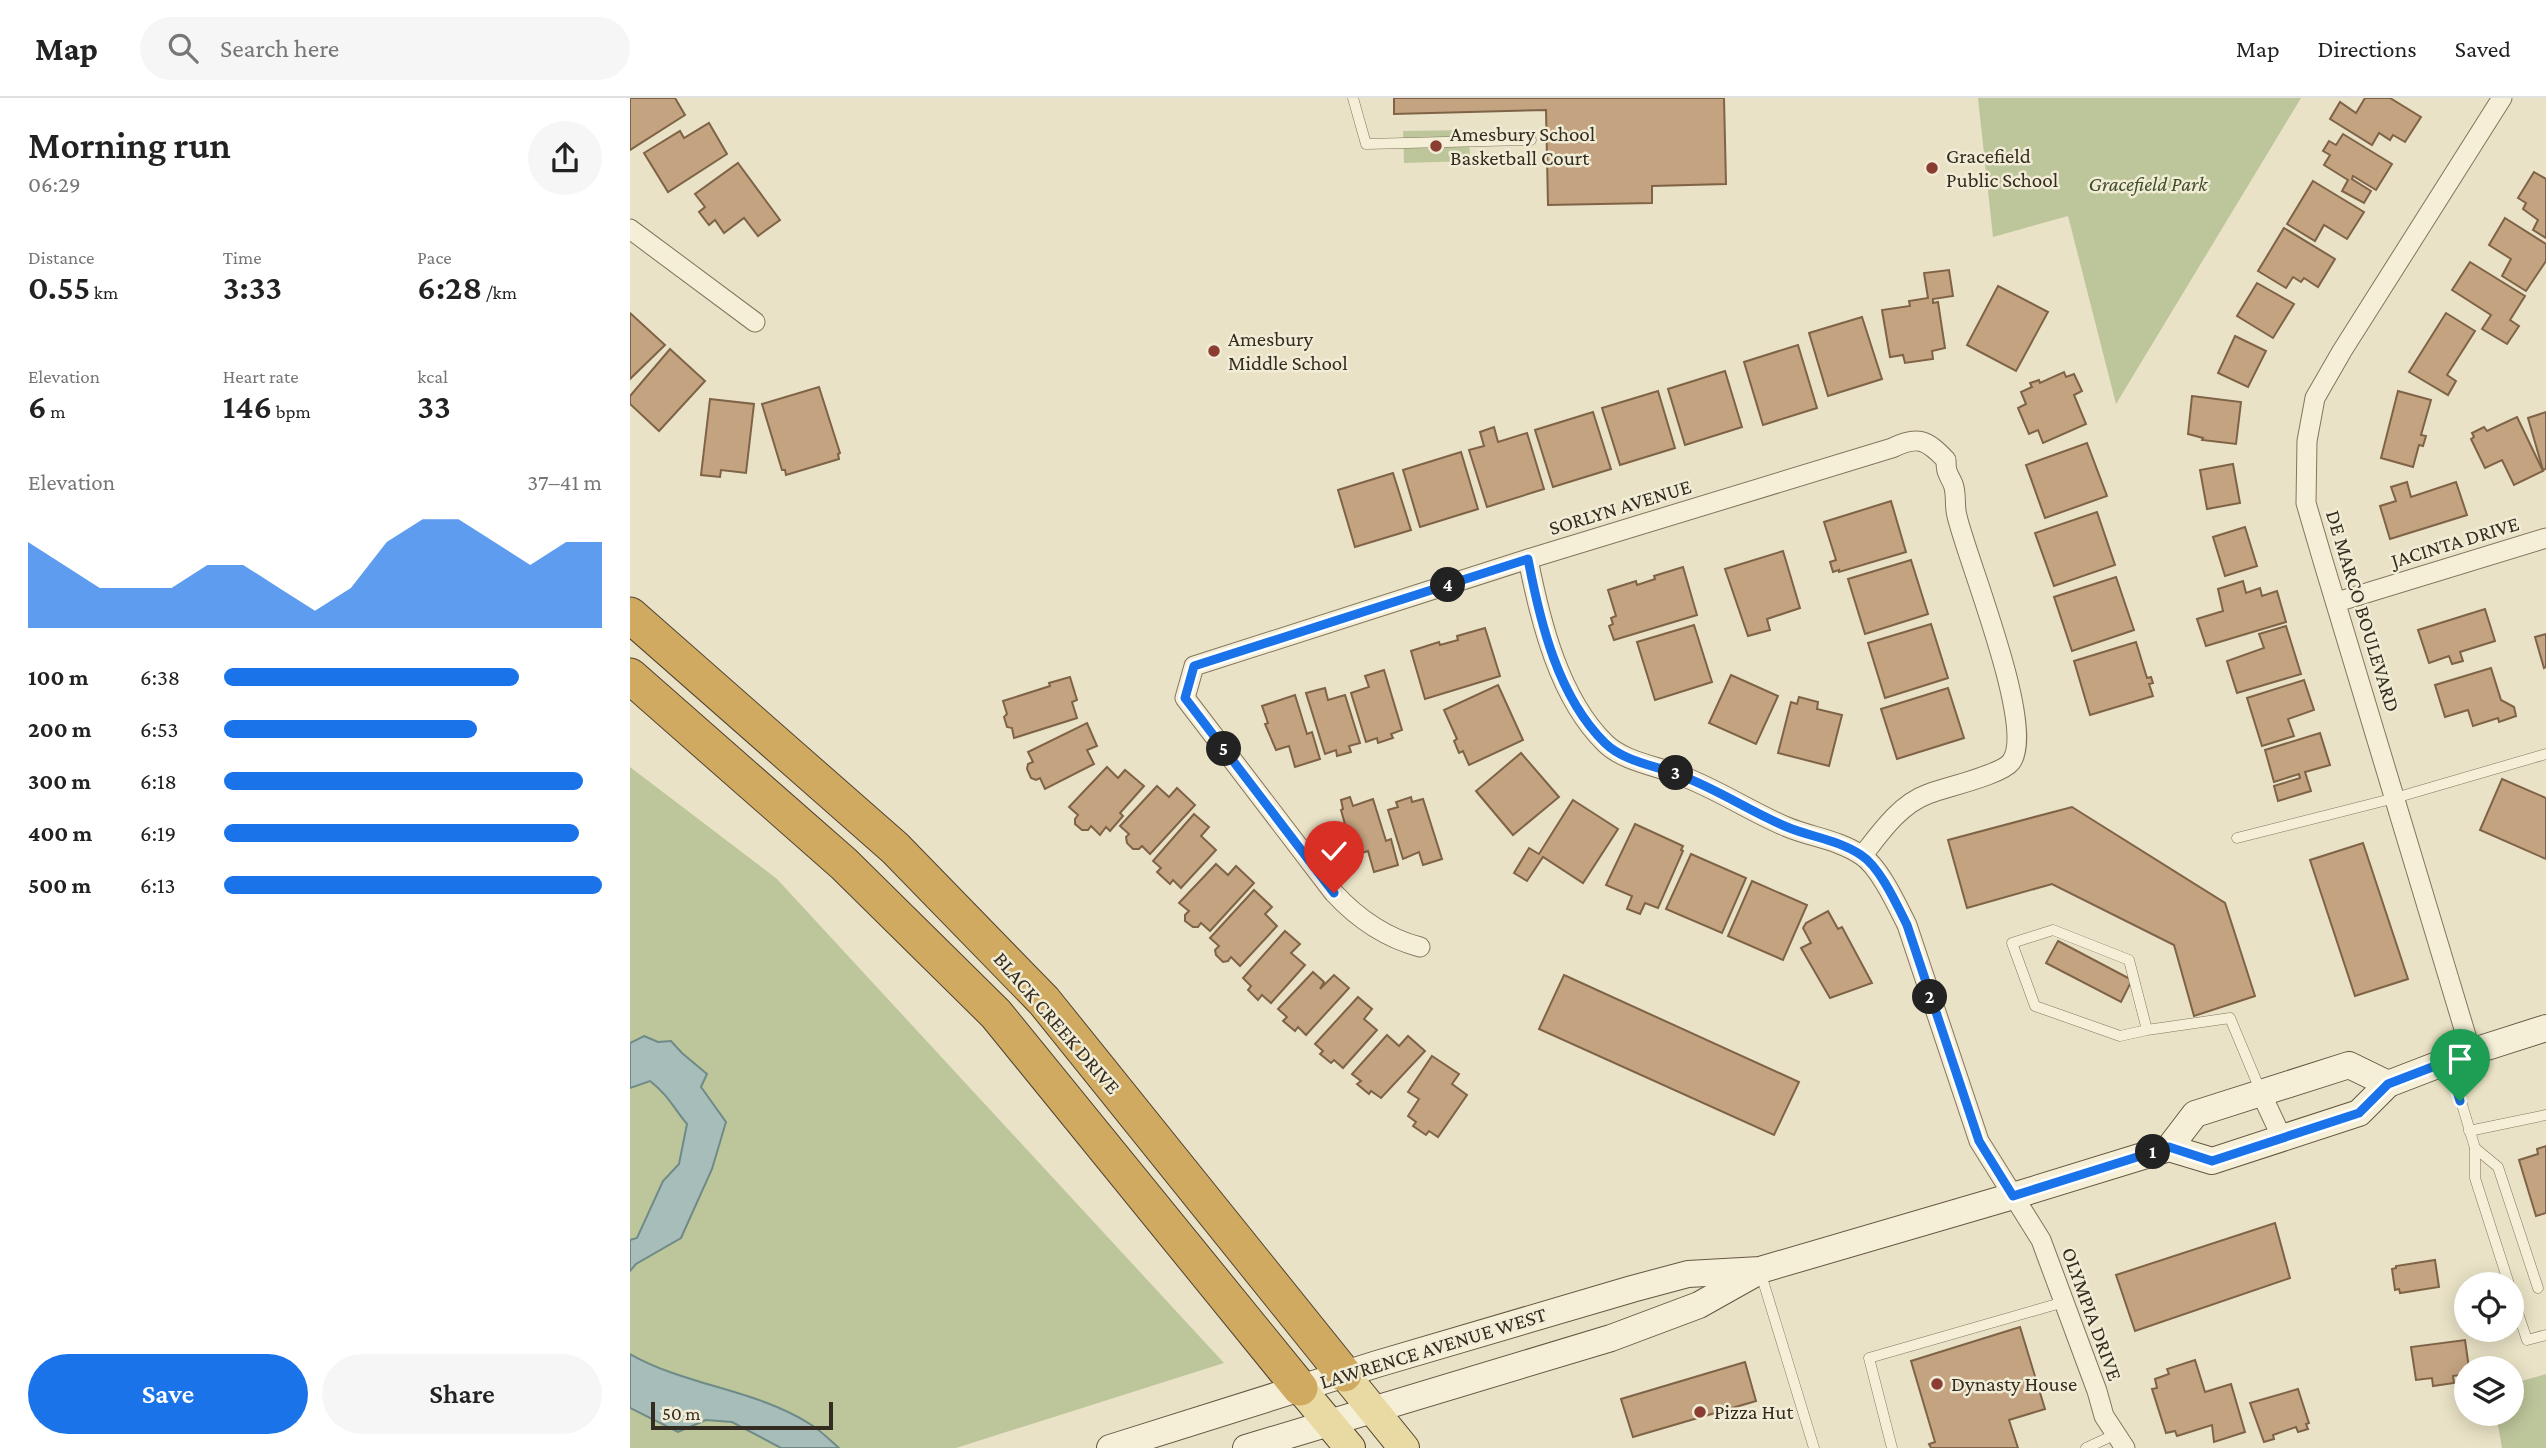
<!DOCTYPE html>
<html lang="en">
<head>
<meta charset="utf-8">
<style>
	body { margin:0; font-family:"Crimson Pro",serif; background:#f6f6f6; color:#222; height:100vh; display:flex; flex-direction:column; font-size:26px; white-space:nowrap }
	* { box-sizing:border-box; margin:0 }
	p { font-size:23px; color:#767676 }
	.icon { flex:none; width:38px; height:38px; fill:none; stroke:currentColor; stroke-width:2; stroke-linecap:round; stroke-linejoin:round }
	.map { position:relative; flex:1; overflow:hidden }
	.details { display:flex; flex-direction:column; background:#fff; width:630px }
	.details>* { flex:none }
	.buttons { position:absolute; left:1824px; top:1174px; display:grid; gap:14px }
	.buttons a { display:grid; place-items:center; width:70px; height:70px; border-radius:50%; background:#fff; box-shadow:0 4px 18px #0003; font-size:35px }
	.scale { position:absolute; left:21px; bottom:18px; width:182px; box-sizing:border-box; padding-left:7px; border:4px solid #342c20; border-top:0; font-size:19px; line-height:24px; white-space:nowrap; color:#342c20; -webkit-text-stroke:5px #f1ecd5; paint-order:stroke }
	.pin { position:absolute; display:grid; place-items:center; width:60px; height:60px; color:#fff; margin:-72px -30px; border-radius:50% 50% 50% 0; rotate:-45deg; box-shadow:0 0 7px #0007 }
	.pin .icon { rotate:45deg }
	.km { position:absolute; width:35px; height:35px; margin:-18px; border-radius:50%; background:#222; color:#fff; font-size:19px; line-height:35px; text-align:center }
	.round { display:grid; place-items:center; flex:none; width:74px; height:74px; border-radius:37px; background:#f6f6f6 }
	.head { display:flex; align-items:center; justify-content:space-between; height:119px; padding:0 28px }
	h1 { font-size:38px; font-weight:600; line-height:52px }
	.figures { display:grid; grid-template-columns:repeat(3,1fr); gap:10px; height:119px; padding:7px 28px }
	.figures div { display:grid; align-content:center }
	.figures b { font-size:35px; font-weight:600 }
	.figures small { font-size:19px; font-weight:400 }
	.figures p { font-size:19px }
	.chart { height:196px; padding:14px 28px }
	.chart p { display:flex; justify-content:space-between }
	.chart svg { width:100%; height:126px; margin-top:7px; fill:#1a73e8; opacity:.7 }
	.action { display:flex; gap:14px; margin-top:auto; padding:14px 28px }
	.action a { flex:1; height:80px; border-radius:42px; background:#1a73e8; color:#fff; font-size:28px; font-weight:600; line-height:80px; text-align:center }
	.action a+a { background:#f6f6f6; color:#222 }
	ul { padding:0 28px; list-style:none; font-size:23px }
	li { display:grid; grid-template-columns:112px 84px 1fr; align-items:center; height:52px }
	li i { height:18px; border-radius:9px; background:#1a73e8 }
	header { display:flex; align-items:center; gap:42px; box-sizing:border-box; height:98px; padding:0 35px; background:#fff; border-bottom:2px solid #e0e0e0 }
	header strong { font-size:33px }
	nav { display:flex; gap:38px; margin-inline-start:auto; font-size:24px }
	.search { width:490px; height:63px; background:#f6f6f6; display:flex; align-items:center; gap:18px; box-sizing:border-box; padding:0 24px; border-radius:38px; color:#767676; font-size:26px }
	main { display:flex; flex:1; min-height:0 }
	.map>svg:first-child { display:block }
	.green { fill:#bdc69b }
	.water { fill:#a7bdb9; stroke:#6f8b87; stroke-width:2 }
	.building { fill:#c3a380; stroke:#7f6346; stroke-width:2 }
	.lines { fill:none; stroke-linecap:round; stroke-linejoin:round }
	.lane-casing { stroke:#83755e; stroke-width:11 }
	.street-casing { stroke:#83755e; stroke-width:21 }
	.secondary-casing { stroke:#645741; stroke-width:28 }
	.primary-casing { stroke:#514331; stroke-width:32 }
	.highway-casing { stroke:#514331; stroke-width:37 }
	.lane { stroke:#f5efd8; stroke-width:10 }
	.street { stroke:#f5efd8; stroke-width:19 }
	.secondary { stroke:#f5efd8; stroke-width:26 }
	.primary { stroke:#e8daa2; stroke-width:30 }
	.highway { stroke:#cfaa60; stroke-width:35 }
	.route-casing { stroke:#fff; stroke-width:14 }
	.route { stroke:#1a73e8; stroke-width:9 }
	.poi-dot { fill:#8b3d34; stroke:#f1ecd5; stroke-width:2.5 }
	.labels { text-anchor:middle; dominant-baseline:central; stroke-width:5; stroke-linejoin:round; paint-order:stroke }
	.poi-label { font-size:21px; fill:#342c20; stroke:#f1ecd5; text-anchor:start }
	.park-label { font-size:21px; font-style:italic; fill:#414f29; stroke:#f1ecd5 }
	.street-label { font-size:21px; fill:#342c20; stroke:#f1ecd5 }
</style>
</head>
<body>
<header>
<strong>Map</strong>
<div class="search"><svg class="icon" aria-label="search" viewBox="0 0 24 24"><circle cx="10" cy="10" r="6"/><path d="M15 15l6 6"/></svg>Search here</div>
<nav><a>Map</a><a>Directions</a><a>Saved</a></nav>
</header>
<main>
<section class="details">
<div class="head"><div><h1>Morning run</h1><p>06:29</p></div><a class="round"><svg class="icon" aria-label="share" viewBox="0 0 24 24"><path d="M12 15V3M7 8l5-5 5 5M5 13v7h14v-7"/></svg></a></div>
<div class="figures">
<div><p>Distance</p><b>0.55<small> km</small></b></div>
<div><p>Time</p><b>3:33</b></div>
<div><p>Pace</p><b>6:28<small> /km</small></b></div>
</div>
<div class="figures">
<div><p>Elevation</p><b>6<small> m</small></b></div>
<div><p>Heart rate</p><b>146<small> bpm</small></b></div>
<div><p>kcal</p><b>33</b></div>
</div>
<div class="chart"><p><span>Elevation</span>37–41 m</p>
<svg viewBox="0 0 160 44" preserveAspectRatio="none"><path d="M0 44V14L10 22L20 30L30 30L40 30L50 22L60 22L70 30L80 38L90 30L100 14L110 6L120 6L130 14L140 22L150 14L160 14V44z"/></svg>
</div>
<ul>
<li><b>100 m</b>6:38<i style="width:78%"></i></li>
<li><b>200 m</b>6:53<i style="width:67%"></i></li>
<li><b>300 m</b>6:18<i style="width:95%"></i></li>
<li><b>400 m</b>6:19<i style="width:94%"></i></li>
<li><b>500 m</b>6:13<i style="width:100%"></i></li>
</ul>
<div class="action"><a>Save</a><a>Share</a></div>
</section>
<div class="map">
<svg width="1916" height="1350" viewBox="0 0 1916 1350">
	<rect width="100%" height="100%" fill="#e9e2c6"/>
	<g class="green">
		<path d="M1348,0H1671L1486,306L1438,118L1363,139Z"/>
		<path d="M839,32L840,63L774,65L773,33Z"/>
		<path d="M0,669L147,781L594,1265L326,1350H0Z"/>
		<path d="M1916,1276V1350H1872L1866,1316H1881V1286Z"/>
	</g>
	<g class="water">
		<path d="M14,938L28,944L41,943L52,955L77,976L71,989L96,1024L82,1071L51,1140L6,1166L0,1173V1142L7,1140L33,1083L49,1066L57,1026C43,1009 38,997 20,983L0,990V945Z"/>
		<path d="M0,1256C56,1288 125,1291 180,1326C190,1332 200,1342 209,1350H151L102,1324L76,1322L48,1334L0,1310Z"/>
	</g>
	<g class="building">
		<path d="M0,0H45L55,17L0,52Z"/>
		<path d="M764,0H1094L1096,86L1022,88V105L918,107L916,12L764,16Z"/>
		<path d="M1735,0H1760L1791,19L1775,44L1763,37L1760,42L1749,35L1742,47L1700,21L1710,4L1726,15Z"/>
		<path d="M79,25L97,56L38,94L14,55L50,33L54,40Z"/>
		<path d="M1713,36L1762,66L1746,92L1723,78L1722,81L1741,93L1734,105L1712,93L1718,82L1694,67L1700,57L1693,53L1699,43L1706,47Z"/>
		<path d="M108,65L150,122L128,138L114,120L94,135L85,122L79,127L69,114L75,109L65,96Z"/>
		<path d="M1904,74L1916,81V140L1903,132L1908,122L1893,111L1896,105L1888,100Z"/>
		<path d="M1683,83L1734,114L1717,141L1694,127L1685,143L1657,126Z"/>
		<path d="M1875,120L1916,146V163L1896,193L1872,178L1881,161L1859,147Z"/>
		<path d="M1654,130L1705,161L1688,189L1674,180L1671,184L1663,179L1656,190L1628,173Z"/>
		<path d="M1840,164L1895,198L1880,222L1889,228L1877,246L1852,231L1861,217L1822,192Z"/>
		<path d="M1319,172L1323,198L1303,201V205L1308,204L1315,250L1302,253L1303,261L1275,265L1273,257L1260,259L1252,212L1280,208L1279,203L1298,200L1294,175Z"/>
		<path d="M1627,185L1664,206L1643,240L1607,218Z"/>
		<path d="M1368,188L1418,214L1386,273L1337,247Z"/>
		<path d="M0,215L35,247L0,281Z"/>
		<path d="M1816,215L1845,233L1817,277L1826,283L1818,297L1779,274Z"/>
		<path d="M1232,219L1252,281L1198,298L1179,235Z"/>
		<path d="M1605,238L1636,253L1618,289L1588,275Z"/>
		<path d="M1168,247L1187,310L1133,327L1114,264Z"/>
		<path d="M40,251L75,283L29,333L0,306V298Z"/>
		<path d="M1095,273L1112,329L1055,347L1038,291Z"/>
		<path d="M1434,274L1436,279L1444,276L1452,293L1444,297L1456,326L1413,345L1408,332L1399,336L1388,310L1396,306L1391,294L1402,289L1400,285L1409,282L1410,285Z"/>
		<path d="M189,289L210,355L208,356L209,361L156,377L155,372H152L132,306Z"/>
		<path d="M1028,293L1045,350L990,367L972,310Z"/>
		<path d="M1768,293L1801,302L1791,337L1796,338L1793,348L1789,347L1783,369L1751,360Z"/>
		<path d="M1562,298L1611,304L1606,346L1572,342L1573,340L1558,336Z"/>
		<path d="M80,301L124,306L116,375L91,372L90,379L71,377Z"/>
		<path d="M963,314L981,371L923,389L905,332Z"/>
		<path d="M1916,314V371L1913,372L1898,320Z"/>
		<path d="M1887,319L1913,373L1884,387L1872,362L1855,370L1841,341L1844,339L1842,335L1854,329L1857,333Z"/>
		<path d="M864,329L868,344L897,335L914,391L857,409L839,352L854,348L850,334Z"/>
		<path d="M1457,345L1477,398L1415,420L1396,367Z"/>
		<path d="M831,354L848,411L790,429L773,372Z"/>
		<path d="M1603,366L1610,405L1577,411L1570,372Z"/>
		<path d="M763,375L781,432L725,449L708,392Z"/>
		<path d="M1777,384L1781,399L1826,384L1837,417L1760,441L1750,408L1766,403L1761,389Z"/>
		<path d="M1261,403L1276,454L1209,474V472L1203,474L1200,464L1206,462L1194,424Z"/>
		<path d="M1467,414L1485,467L1424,488L1405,435Z"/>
		<path d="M1615,429L1627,468L1595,478L1583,439Z"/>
		<path d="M1153,453L1170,510L1137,521L1140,532L1118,538L1095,471Z"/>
		<path d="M1281,462L1298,516L1235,536L1218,481Z"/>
		<path d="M1053,469L1067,517L984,542L979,528L983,526L981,520L986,518L978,492L1006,483L1007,487L1025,481L1024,478Z"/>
		<path d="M1486,479L1504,532L1442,553L1424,499Z"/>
		<path d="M1613,483L1616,495L1630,490L1632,498L1647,493L1656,524L1576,548L1567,521L1593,513L1588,491Z"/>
		<path d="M1855,511L1865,543L1830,554L1833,563L1822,566L1819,558L1799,565L1788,532Z"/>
		<path d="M1301,526L1318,580L1255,600L1238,545Z"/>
		<path d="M1064,527L1082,584L1025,602L1007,544Z"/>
		<path d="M1656,528L1671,576L1607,595L1597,563L1634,550L1629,536Z"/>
		<path d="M855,530L870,578L795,601L781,553L809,544L810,547L828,542L827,538Z"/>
		<path d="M1916,536V569L1914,570L1905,539Z"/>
		<path d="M1506,544L1517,580L1521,579L1523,585L1519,586L1523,598L1460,617L1444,563Z"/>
		<path d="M1861,570L1871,602L1884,609L1886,618L1869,624L1868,620L1843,628L1838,612L1815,619L1805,587Z"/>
		<path d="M754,572L772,632L761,636L763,640L748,645L747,640L736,644L721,595L739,589L735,578Z"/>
		<path d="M1101,577L1148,598L1126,646L1079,625Z"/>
		<path d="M440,579L447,602L442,604L447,620L384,640L382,630L377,629L374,619L377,616L373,603L420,588L419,585Z"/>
		<path d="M1674,582L1684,612L1658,621L1664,638L1632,648L1617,600Z"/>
		<path d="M868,587L893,642L839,667L833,653L829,655L824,643L827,641L814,612Z"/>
		<path d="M695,590L698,602L715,597L730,645L719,648L721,654L707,658L706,652L695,656L676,595Z"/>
		<path d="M1318,590L1334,640L1267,661L1251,611Z"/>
		<path d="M665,597L677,636L682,634L690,661L665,669L659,648L646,652L635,626L638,625L632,608Z"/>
		<path d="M1169,599L1188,604L1187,611L1212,617L1199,668L1148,655L1161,604L1167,606Z"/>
		<path d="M457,625L467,648L457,652L464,666L415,691L410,680L406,682L401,680L397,671L398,666L403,664L398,654Z"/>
		<path d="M1690,635L1700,667L1675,674L1681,693L1648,703L1644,688L1670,680L1669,676L1644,684L1635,652Z"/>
		<path d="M891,655L929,699L883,737L846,693Z"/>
		<path d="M477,669L488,680L495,672L514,688L490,715L493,718L480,733L476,729L470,737L461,728L458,732H452L445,726V721L448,717L439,709Z"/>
		<path d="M1872,681L1916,700V761L1850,732Z"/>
		<path d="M527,688L539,699L547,690L565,707L520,756L512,748L509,751H503L497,745L496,739L499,736L490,728Z"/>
		<path d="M720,699L723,708L743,701L756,743L761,741L768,767L744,774L738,753L725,757L714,731L716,730L711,712L713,711L711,702Z"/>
		<path d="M781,699L782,704L793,701L812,761L793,767L789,754L773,761L758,712L768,709L766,704Z"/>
		<path d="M943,702L988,731L953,785L913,759L897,783L884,775L899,750L909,756Z"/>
		<path d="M1442,709L1595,805L1625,898L1564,918L1544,847L1422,786L1337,810L1318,742Z"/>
		<path d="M564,716L579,729L571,738L586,752L551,790L543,782L540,786L527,774L531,770L523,763Z"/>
		<path d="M1005,726L1053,748L1051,752L1053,753L1028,810L1015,805L1010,816L997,811L1002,798L976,787Z"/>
		<path d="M1733,745L1778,881L1725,898L1680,762Z"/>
		<path d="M1061,756L1116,780L1092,835L1036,811Z"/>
		<path d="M586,766L598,777L606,768L624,785L580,833L571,825L568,829H563L555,823V817L559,813L549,805Z"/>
		<path d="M1122,783L1177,807L1153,862L1098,838Z"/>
		<path d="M624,792L642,809L635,816L647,828L610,868L601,859L598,863L593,864L586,857L585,852L589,848L580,840Z"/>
		<path d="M1198,813L1208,831L1212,829L1242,885L1200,900L1171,850L1181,845L1173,830L1176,825Z"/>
		<path d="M655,833L670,846L661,855L675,867L641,905L632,897L628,902L618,892L621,888L613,880Z"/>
		<path d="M1428,843L1502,882L1491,904L1416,865Z"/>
		<path d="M683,874L694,884L690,891L704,877L719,890L676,937L668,929L665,933L653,923L657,919L648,911Z"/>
		<path d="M934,877L1169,984L1144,1037L909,931Z"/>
		<path d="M728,899L742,911L734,921L747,932L713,970L704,962L701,965L690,956L693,953L685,946Z"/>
		<path d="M757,937L769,948L778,938L795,953L751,1000L741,993L739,996L727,986L731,983L722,976Z"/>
		<path d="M802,958L829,976L822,986L837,997L808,1039L799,1033L796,1037L783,1028L786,1024L778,1018L789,1001L778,994Z"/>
		<path d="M1916,1048V1115L1906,1118L1889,1062L1908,1056L1907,1051Z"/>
		<path d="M1645,1125L1660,1180L1505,1233L1486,1177Z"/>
		<path d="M1805,1162L1809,1189L1770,1195L1769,1191L1765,1192L1762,1171L1766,1170V1168Z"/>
		<path d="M1390,1229L1415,1311L1379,1322L1388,1350H1301L1299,1346L1305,1344L1281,1263Z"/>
		<path d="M1835,1242L1839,1270H1836V1276L1823,1278L1824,1285L1803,1288L1802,1280L1786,1282L1781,1249Z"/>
		<path d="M1565,1262L1575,1294L1601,1286L1615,1334L1584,1344L1582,1327L1547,1338L1545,1333L1536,1335L1522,1291L1527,1290L1525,1281L1539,1276L1537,1271Z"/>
		<path d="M1115,1264L1126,1303L1003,1339L991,1301Z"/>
		<path d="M1668,1291L1679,1325L1676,1326L1678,1331L1668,1334L1666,1329L1643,1337L1644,1341L1634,1344L1620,1305Z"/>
	</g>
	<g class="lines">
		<defs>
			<g id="lane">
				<path d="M723,0L736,46L901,42"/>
				<path d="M1607,740L1765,700L1916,656"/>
				<path d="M1517,932L1490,938L1405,908L1382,845L1423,832L1499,862L1517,932L1600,920L1631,994"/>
				<path d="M1819,963L1845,1050V1080L1879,1186"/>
				<path d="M1839,1033L1916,1017"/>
				<path d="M1845,1050L1868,1069L1908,1190"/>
				<path d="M1130,1173L1184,1350"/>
				<path d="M1881,1194L1897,1242L1916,1237"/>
				<path d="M1262,1350L1239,1260L1434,1204"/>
				<path d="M1456,1350L1484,1337"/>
			</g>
			<g id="street">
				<path d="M0,131L125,224"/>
				<path d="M898,461C910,522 929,600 975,645C994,664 1028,668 1052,678C1089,692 1121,714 1157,729C1181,739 1209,742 1231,757C1249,768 1267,807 1277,827L1349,1043L1411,1142L1467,1293L1474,1318L1495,1350"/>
				<path d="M1707,504L1916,440"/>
				<path d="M790,849C756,840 728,821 704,795L555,600L564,568L898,461L1262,350C1288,337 1297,342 1316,362C1316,375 1318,375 1323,386C1327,396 1324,408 1327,418C1337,462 1407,630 1381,664C1371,677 1316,689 1298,696C1270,706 1250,735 1233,757"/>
				<path d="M1841,954L1693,463L1676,405L1677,343L1685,300L1712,253L1872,0"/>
				<path d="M1631,995L1652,1040"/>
			</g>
			<g id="secondary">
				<path d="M1539,1050L1565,1016L1719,967L1758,986"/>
				<path d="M480,1350L747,1266L1002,1191L1058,1176L1130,1172L1383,1098L1539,1050L1582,1063L1729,1015L1758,986L1841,954L1916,930"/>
				<path d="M616,1350L981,1240L1069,1207L1126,1175"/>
			</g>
			<g id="primary">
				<path d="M714,1276L774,1350"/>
				<path d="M670,1290L720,1350"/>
			</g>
			<g id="highway">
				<path d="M0,517L265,750L414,903L714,1276"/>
				<path d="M0,578L214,766L366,916L670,1290"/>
			</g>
		</defs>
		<use href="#lane" class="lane-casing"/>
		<use href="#street" class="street-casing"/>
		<use href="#secondary" class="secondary-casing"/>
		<use href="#primary" class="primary-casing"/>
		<use href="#highway" class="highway-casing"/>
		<use href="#lane" class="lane"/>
		<use href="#street" class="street"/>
		<use href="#secondary" class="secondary"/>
		<use href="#primary" class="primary"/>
		<use href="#highway" class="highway"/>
	</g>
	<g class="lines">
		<defs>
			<path id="route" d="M704,795L555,600L564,568L898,461C910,524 928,599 975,645C994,664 1028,668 1052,678C1089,692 1121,714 1157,729C1181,739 1209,742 1231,757C1250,769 1267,807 1277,827L1349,1043L1383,1098L1539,1049L1582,1063L1729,1015L1758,986L1818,963L1830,1003"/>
		</defs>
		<use href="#route" class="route-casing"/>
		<use href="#route" class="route"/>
	</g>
	<g class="poi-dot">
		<circle cx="806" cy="48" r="7"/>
		<circle cx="1302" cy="70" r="7"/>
		<circle cx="584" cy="253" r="7"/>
		<circle cx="1307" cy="1286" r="7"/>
		<circle cx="1070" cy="1314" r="7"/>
	</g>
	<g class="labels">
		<g class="poi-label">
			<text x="820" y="36">Amesbury School<tspan x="820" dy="24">Basketball Court</tspan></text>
			<text x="1316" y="58">Gracefield<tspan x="1316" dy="24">Public School</tspan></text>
			<text x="598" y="241">Amesbury<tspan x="598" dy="24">Middle School</tspan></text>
			<text x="1321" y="1286">Dynasty House</text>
			<text x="1084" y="1314">Pizza Hut</text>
		</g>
		<g class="park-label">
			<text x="1518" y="86">Gracefield Park</text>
		</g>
		<g class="street-label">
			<text transform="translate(990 409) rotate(-17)">SORLYN AVENUE</text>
			<text transform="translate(1825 444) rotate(-17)">JACINTA DRIVE</text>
			<text transform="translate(1733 513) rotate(73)">DE MARCO BOULEVARD</text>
			<text transform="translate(427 925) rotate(49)">BLACK CREEK DRIVE</text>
			<text transform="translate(1462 1216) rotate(70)">OLYMPIA DRIVE</text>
			<text transform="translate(803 1250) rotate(-17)">LAWRENCE AVENUE WEST</text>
		</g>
	</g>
</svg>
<div class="buttons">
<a><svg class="icon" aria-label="locate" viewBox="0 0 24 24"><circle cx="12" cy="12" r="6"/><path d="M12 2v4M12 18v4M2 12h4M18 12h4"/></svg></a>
<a><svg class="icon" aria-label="layers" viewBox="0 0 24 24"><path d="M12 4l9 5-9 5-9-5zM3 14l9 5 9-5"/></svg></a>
</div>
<div class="scale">50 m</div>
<div class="pin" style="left:1830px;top:1003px;background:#1e9e55"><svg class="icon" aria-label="arrive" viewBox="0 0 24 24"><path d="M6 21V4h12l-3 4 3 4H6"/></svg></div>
<div class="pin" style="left:704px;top:795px;background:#d93025"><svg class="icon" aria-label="check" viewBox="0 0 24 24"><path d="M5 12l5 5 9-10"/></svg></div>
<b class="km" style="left:1523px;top:1054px">1</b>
<b class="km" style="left:1300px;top:899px">2</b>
<b class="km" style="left:1046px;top:675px">3</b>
<b class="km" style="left:818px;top:487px">4</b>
<b class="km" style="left:594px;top:651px">5</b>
</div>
</main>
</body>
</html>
